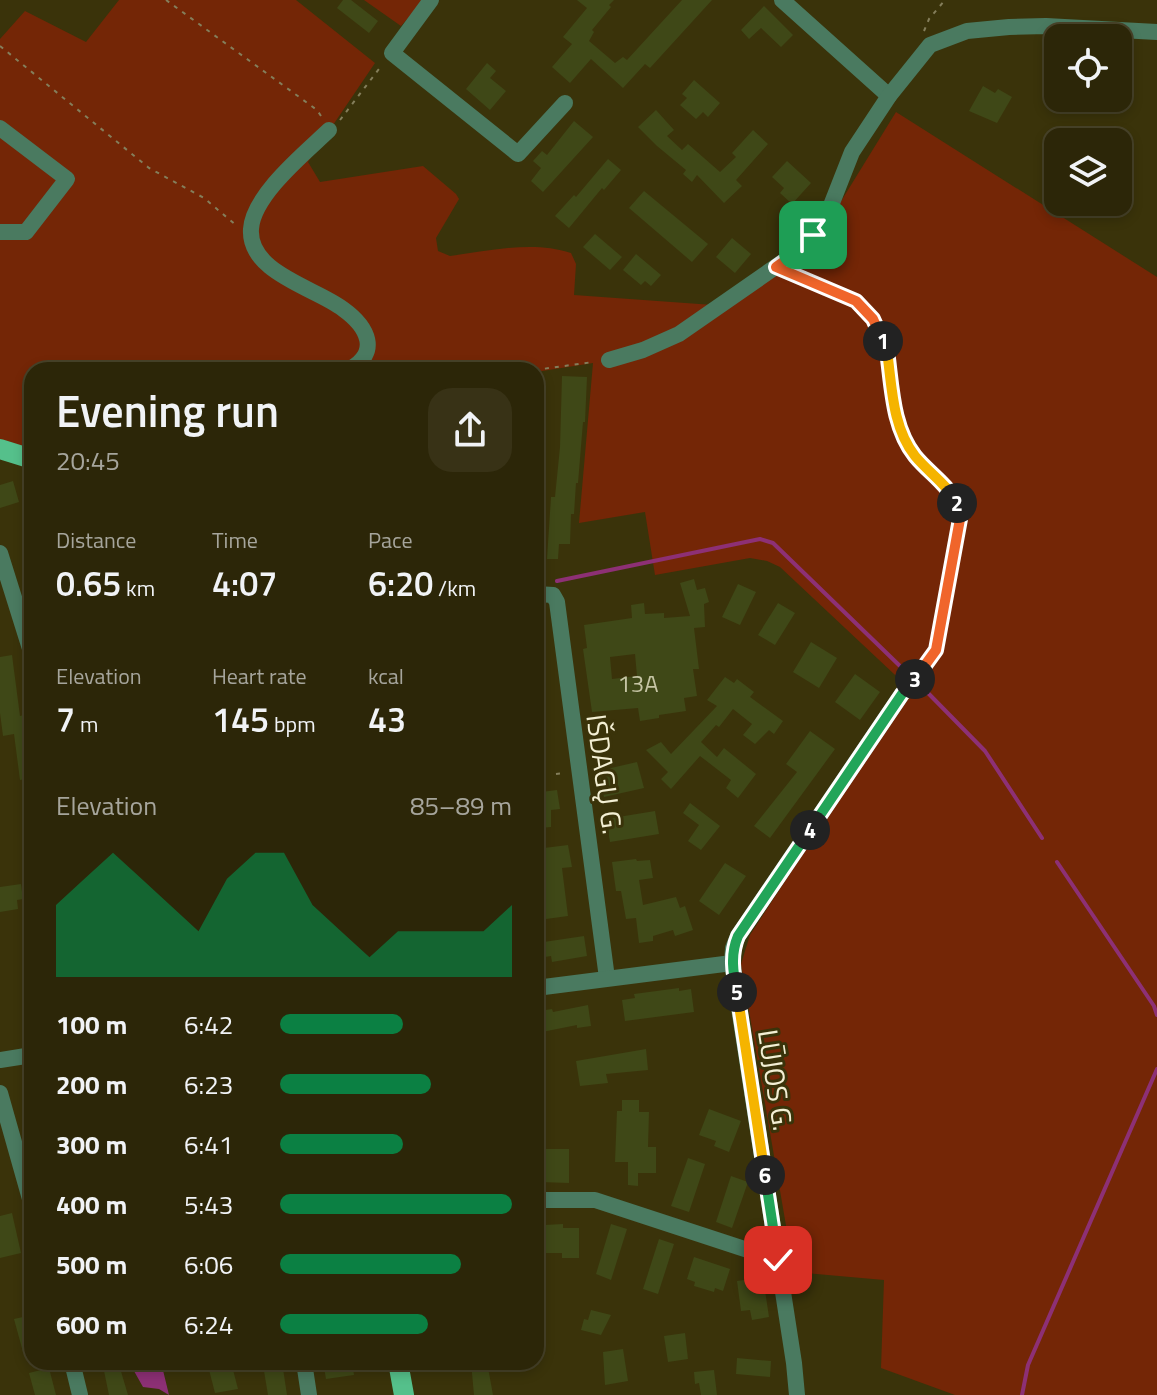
<!DOCTYPE html>
<html lang="en">
<head>
<meta charset="utf-8">
<style>
	body { margin:0; font-family:"Titillium Web",sans-serif; background:#383216; color:#f1f3f6; height:100vh; display:flex; flex-direction:column; font-size:30px; white-space:nowrap }
	* { box-sizing:border-box; margin:0 }
	p { font-size:26px; color:#a6a59c }
	.icon { flex:none; width:44px; height:44px; fill:none; stroke:currentColor; stroke-width:2; stroke-linecap:round; stroke-linejoin:round }
	.map { position:relative; flex:1; overflow:hidden }
	.panel { position:absolute; left:24px; top:362px; width:520px; height:1008px; display:flex; flex-direction:column; background:#2c2608; border-radius:24px; box-shadow:0 4px 12px #0003,0 0 0 2px #484329 }
	.panel>* { flex:none }
	.buttons { position:absolute; left:1044px; top:24px; display:grid; gap:16px }
	.buttons a { display:grid; place-items:center; width:88px; height:88px; border-radius:16px; background:#2c2608; box-shadow:0 4px 12px #0003,0 0 0 2px #484329; font-size:40px }
	.pin { position:absolute; display:grid; place-items:center; width:68px; height:68px; color:#fff; margin:-34px; border-radius:16px; box-shadow:0 4px 12px #0006 }
	.km { position:absolute; width:40px; height:40px; margin:-20px; border-radius:50%; background:#222; color:#fff; font-size:22px; line-height:40px; text-align:center }
	.round { display:grid; place-items:center; flex:none; width:84px; height:84px; border-radius:24px; background:#383216 }
	.summary { display:flex; align-items:center; justify-content:space-between; height:136px; padding:0 32px }
	h1 { font-size:44px; font-weight:600; line-height:60px }
	.metrics { display:grid; grid-template-columns:repeat(3,1fr); gap:12px; height:136px; padding:8px 32px }
	.metrics div { display:grid; align-content:center }
	.metrics b { font-size:34px; font-weight:600 }
	.metrics small { font-size:22px; font-weight:400 }
	.metrics p { font-size:22px }
	.chart { height:224px; padding:16px 32px }
	.chart p { display:flex; justify-content:space-between }
	.chart svg { width:100%; height:144px; margin-top:8px; fill:#0b8043; opacity:.7 }
	ul { padding:0 32px; list-style:none; font-size:26px }
	li { display:grid; grid-template-columns:128px 96px 1fr; align-items:center; height:60px }
	li i { height:20px; border-radius:10px; background:#0b8043 }
	.map>svg:first-child { display:block }
	.green { fill:#742606 }
	.water { fill:#8d3075 }
	.lines { fill:none; stroke-linecap:round; stroke-linejoin:round }
	.stream { stroke:#8d3075; stroke-width:4 }
	.building { fill:#3f4817; fill-rule:evenodd }
	.path { stroke:#847e5b; stroke-width:2; stroke-dasharray:4 6; stroke-linecap:butt }
	.minor { stroke:#4a7a60; stroke-width:16 }
	.major { stroke:#55c08b; stroke-width:20 }
	.split-1-casing { stroke:#fff; stroke-width:16 }
	.split-2-casing { stroke:#fff; stroke-width:16 }
	.split-3-casing { stroke:#fff; stroke-width:16 }
	.split-4-casing { stroke:#fff; stroke-width:16 }
	.split-5-casing { stroke:#fff; stroke-width:16 }
	.split-6-casing { stroke:#fff; stroke-width:16 }
	.split-7-casing { stroke:#fff; stroke-width:16 }
	.split-1 { stroke:#f0652b; stroke-width:10 }
	.split-2 { stroke:#f5b400; stroke-width:10 }
	.split-3 { stroke:#f0652b; stroke-width:10 }
	.split-4 { stroke:#22a559; stroke-width:10 }
	.split-5 { stroke:#22a559; stroke-width:10 }
	.split-6 { stroke:#f5b400; stroke-width:10 }
	.split-7 { stroke:#22a559; stroke-width:10 }
	.labels { text-anchor:middle; dominant-baseline:central; stroke-width:6; stroke-linejoin:round; paint-order:stroke }
	.number-label { font-size:24px; fill:#c6c5a5 }
	.street-label { font-size:28px; fill:#f3efd4; stroke:#3a330a }
</style>
</head>
<body>
<div class="map">
<svg width="1157" height="1395" viewBox="0 0 1157 1395">
	<rect width="100%" height="100%" fill="#3a330a"/>
	<g class="green">
		<path d="M119,0H296L375,63L308,162L320,182L423,166L456,194L459,199L436,238L438,251L450,256C490,251 532,240 571,253L576,264L574,295L727,306L819,237L896,112L1157,277V1395H955L881,1368L884,1280L794,1272L741,964L750,935L910,689L780,567L767,561L750,558L655,575L645,512L579,523L593,363L536,372V370H32V449L0,439V39L25,11L86,42Z"/>
		<path d="M364,0H424L401,26Z"/>
	</g>
	<path class="water" d="M135,1362H161L169,1395L159,1389L143,1387L134,1371Z"/>
	<g class="lines">
		<g class="stream">
			<path d="M557,581L760,539L773,543L901,667"/>
			<path d="M928,693L985,751L1042,838"/>
			<path d="M1057,862L1154,1006L1157,1015"/>
			<path d="M1022,1395L1028,1365L1157,1069"/>
		</g>
	</g>
	<g class="building">
		<path d="M343,0H351L378,21L369,33L337,8Z"/>
		<path d="M577,0H614L609,5L611,7L592,30L594,32L589,41L615,63L623,57L627,60L682,0H712L650,68L645,64L623,88L591,59L570,83L552,67L572,44L563,37L587,8Z"/>
		<path d="M764,6L793,35L781,47L761,28L749,39L741,30Z"/>
		<path d="M487,63L496,71L490,78L506,91L490,110L466,89Z"/>
		<path d="M694,80L720,103L708,117L703,112L696,119L680,105L687,98L682,94Z"/>
		<path d="M983,86L995,93L998,89L1012,97L997,123L969,111Z"/>
		<path d="M656,110L674,130L667,136L682,150L688,144L720,172L736,157L732,153L753,130L768,144L736,180L742,186L724,203L697,175L692,182L683,174L686,170L657,146L638,127Z"/>
		<path d="M574,121L593,137L543,192L531,181L541,168L533,161L542,151L547,155Z"/>
		<path d="M608,159L621,170L604,190L602,188L569,228L555,216L574,195L576,197Z"/>
		<path d="M787,161L811,183L792,204L780,193L784,188L772,177Z"/>
		<path d="M644,191L708,244L692,262L629,208Z"/>
		<path d="M595,234L622,257L610,270L583,247Z"/>
		<path d="M732,238L751,254L735,273L716,257Z"/>
		<path d="M636,254L661,275L651,286L645,281L641,285L623,270Z"/>
		<path d="M562,376L587,377L585,422H583L578,483H576L574,514H571L570,544H559L558,559H547L551,497H555L560,447Z"/>
		<path d="M13,481L19,502L0,508V485Z"/>
		<path d="M694,579L697,590L705,588L709,602L704,604L705,627L694,628L699,669H693L697,696L684,698L686,711L659,715V718L640,721L638,708L592,712L583,649L587,648L584,625L632,618L631,605L644,603L645,614L664,613V618L690,616L680,583ZM635,654L637,676L612,679L610,657Z"/>
		<path d="M738,584L756,592L740,625L722,617Z"/>
		<path d="M778,603L795,613L775,645L758,635Z"/>
		<path d="M811,642L837,658L819,688L793,672Z"/>
		<path d="M12,655L20,716L24,715L28,746L32,745V778L20,780L14,734L3,736L0,713V657Z"/>
		<path d="M855,674L880,692L860,720L835,702Z"/>
		<path d="M725,677L734,683L737,679L754,692L750,697L783,721L774,734L769,730L755,744L743,735L752,724L733,709L719,727L716,725L701,742L717,757L724,748L756,774L738,798L726,788L731,780L700,756L671,789L661,779L668,772L646,750L661,742L671,754L717,706L707,700Z"/>
		<path d="M810,731L835,749L770,838L754,826L797,772L786,764Z"/>
		<path d="M637,762L644,788L604,797L598,771Z"/>
		<path d="M557,790L560,809L551,810V827L539,828L538,822L536,823V800L542,799L541,792Z"/>
		<path d="M690,803L720,826L701,850L688,841L699,825L683,813Z"/>
		<path d="M655,811L659,834L610,842L606,819Z"/>
		<path d="M568,845L572,867L562,868L568,916L546,919L540,871L537,872L536,849Z"/>
		<path d="M636,859L637,861L650,860L653,878L639,880L643,905L676,897L680,908L685,906L693,930L675,936L673,930L653,936V941L639,943L636,918L626,919L621,891H616L612,862Z"/>
		<path d="M725,863L746,876L719,915L699,901Z"/>
		<path d="M21,884L23,899L17,900L18,909L0,912V887Z"/>
		<path d="M584,936L587,956L552,962L551,956L539,958L537,943Z"/>
		<path d="M679,988V991L691,989L694,1012L625,1021L622,1000L635,998L634,994Z"/>
		<path d="M588,1005L591,1026L577,1028V1025L542,1032L539,1011L552,1009L553,1012Z"/>
		<path d="M646,1049L648,1070L606,1074L608,1083L580,1086L576,1061Z"/>
		<path d="M622,1100H639V1112H649L648,1147H656V1173H638V1186L628,1185V1162H615L617,1111H622Z"/>
		<path d="M709,1109L741,1121L729,1152L714,1146L716,1141L699,1135Z"/>
		<path d="M541,1149H569V1183L540,1182Z"/>
		<path d="M688,1158L705,1164L689,1212L671,1206Z"/>
		<path d="M731,1176L748,1182L732,1228L716,1222Z"/>
		<path d="M12,1213L21,1253L0,1258V1216Z"/>
		<path d="M563,1224V1228H579V1258H562V1253H546L545,1225Z"/>
		<path d="M611,1224L627,1229L611,1280L596,1274Z"/>
		<path d="M659,1239L674,1244L658,1294L643,1289Z"/>
		<path d="M694,1257L730,1269L723,1291L715,1288L714,1292L694,1286L695,1282L687,1279Z"/>
		<path d="M763,1277L769,1317L752,1320L750,1310L741,1311L737,1281Z"/>
		<path d="M591,1310L611,1315L601,1335L581,1330L584,1319L588,1320Z"/>
		<path d="M32,1315V1350L23,1352L14,1319Z"/>
		<path d="M685,1333L688,1359L668,1362L664,1336Z"/>
		<path d="M623,1349L628,1381L605,1385L603,1352Z"/>
		<path d="M737,1358L771,1361L770,1377L736,1374Z"/>
		<path d="M207,1362H231L238,1389L215,1393Z"/>
		<path d="M282,1362L287,1395H268L263,1365Z"/>
		<path d="M323,1362H352L354,1375L326,1379Z"/>
		<path d="M471,1362H487L493,1395H474Z"/>
		<path d="M49,1368L56,1395H35L29,1373Z"/>
		<path d="M120,1368L128,1395H109L104,1371Z"/>
		<path d="M714,1370L717,1395H701L699,1383L695,1384L694,1372Z"/>
	</g>
	<g class="lines">
		<g class="path">
			<path d="M166,0L317,110L321,116"/>
			<path d="M924,31L929,19L945,0"/>
			<path d="M0,46L149,168L204,198L237,226"/>
			<path d="M340,120L382,65"/>
			<path d="M791,274C811,284 835,289 854,300C900,327 883,401 906,442C920,467 950,482 959,509L936,650L912,682"/>
			<path d="M375,368L389,370"/>
			<path d="M535,370L593,362"/>
			<path d="M556,774L565,773"/>
		</g>
		<g class="minor">
			<path d="M431,0L392,53L518,154L565,103"/>
			<path d="M782,0L889,96"/>
			<path d="M0,128L67,179L26,232H0"/>
			<path d="M329,130C305,153 253,195 251,229C248,273 316,288 343,309C368,327 381,353 348,370"/>
			<path d="M609,360L643,350L679,334L797,252L813,235L830,208L852,152L889,96L930,45L967,31L1009,27L1046,26L1157,32"/>
			<path d="M0,553L32,655"/>
			<path d="M536,594L553,595L557,602L607,978"/>
			<path d="M536,988L732,963"/>
			<path d="M0,1060L32,1055"/>
			<path d="M0,1093L32,1206"/>
			<path d="M536,1200H595L778,1260"/>
			<path d="M72,1362L80,1395"/>
			<path d="M304,1362L309,1395"/>
			<path d="M797,1395L794,1363L732,963L733,948L738,936L902,694"/>
		</g>
		<g class="major">
			<path d="M0,449L32,459"/>
			<path d="M398,1362L404,1395"/>
		</g>
	</g>
	<g class="lines">
		<defs>
			<path id="split-1" d="M813,235L797,252L776,267L856,301L873,319L883,341"/>
			<path id="split-2" d="M883,341L887,351C892,386 892,427 915,456C928,472 947,484 957,503"/>
			<path id="split-3" d="M915,679L936,650L960,519L957,503"/>
			<path id="split-4" d="M810,830L902,694L915,679"/>
			<path id="split-5" d="M737,992C733,972 730,955 738,936L810,830"/>
			<path id="split-6" d="M737,992L765,1175"/>
			<path id="split-7" d="M765,1175L778,1260"/>
		</defs>
		<use href="#split-1" class="split-1-casing"/>
		<use href="#split-2" class="split-2-casing"/>
		<use href="#split-3" class="split-3-casing"/>
		<use href="#split-4" class="split-4-casing"/>
		<use href="#split-5" class="split-5-casing"/>
		<use href="#split-6" class="split-6-casing"/>
		<use href="#split-7" class="split-7-casing"/>
		<use href="#split-1" class="split-1"/>
		<use href="#split-2" class="split-2"/>
		<use href="#split-3" class="split-3"/>
		<use href="#split-4" class="split-4"/>
		<use href="#split-5" class="split-5"/>
		<use href="#split-6" class="split-6"/>
		<use href="#split-7" class="split-7"/>
	</g>
	<g class="labels">
		<g class="number-label">
			<text x="638" y="683">13A</text>
		</g>
		<g class="street-label">
			<text transform="translate(605 774) rotate(82)">IŠDAGŲ G.</text>
			<text transform="translate(776 1080) rotate(81)">LŪJOS G.</text>
		</g>
	</g>
</svg>
<div class="buttons">
<a><svg class="icon" aria-label="locate" viewBox="0 0 24 24"><circle cx="12" cy="12" r="6"/><path d="M12 2v4M12 18v4M2 12h4M18 12h4"/></svg></a>
<a><svg class="icon" aria-label="layers" viewBox="0 0 24 24"><path d="M12 4l9 5-9 5-9-5zM3 14l9 5 9-5"/></svg></a>
</div>
<div class="pin" style="left:813px;top:235px;background:#1e9e55"><svg class="icon" aria-label="arrive" viewBox="0 0 24 24"><path d="M6 21V4h12l-3 4 3 4H6"/></svg></div>
<div class="pin" style="left:778px;top:1260px;background:#d93025"><svg class="icon" aria-label="check" viewBox="0 0 24 24"><path d="M5 12l5 5 9-10"/></svg></div>
<b class="km" style="left:883px;top:341px">1</b>
<b class="km" style="left:957px;top:503px">2</b>
<b class="km" style="left:915px;top:679px">3</b>
<b class="km" style="left:810px;top:830px">4</b>
<b class="km" style="left:737px;top:992px">5</b>
<b class="km" style="left:765px;top:1175px">6</b>
<section class="panel">
<div class="summary"><div><h1>Evening run</h1><p>20:45</p></div><a class="round"><svg class="icon" aria-label="share" viewBox="0 0 24 24"><path d="M12 15V3M7 8l5-5 5 5M5 13v7h14v-7"/></svg></a></div>
<div class="metrics">
<div><p>Distance</p><b>0.65<small> km</small></b></div>
<div><p>Time</p><b>4:07</b></div>
<div><p>Pace</p><b>6:20<small> /km</small></b></div>
</div>
<div class="metrics">
<div><p>Elevation</p><b>7<small> m</small></b></div>
<div><p>Heart rate</p><b>145<small> bpm</small></b></div>
<div><p>kcal</p><b>43</b></div>
</div>
<div class="chart"><p><span>Elevation</span>85–89 m</p>
<svg viewBox="0 0 160 44" preserveAspectRatio="none"><path d="M0 44V22L10 14L20 6L30 14L40 22L50 30L60 14L70 6L80 6L90 22L100 30L110 38L120 30L130 30L140 30L150 30L160 22V44z"/></svg>
</div>
<ul>
<li><b>100 m</b>6:42<i style="width:53%"></i></li>
<li><b>200 m</b>6:23<i style="width:65%"></i></li>
<li><b>300 m</b>6:41<i style="width:53%"></i></li>
<li><b>400 m</b>5:43<i style="width:100%"></i></li>
<li><b>500 m</b>6:06<i style="width:78%"></i></li>
<li><b>600 m</b>6:24<i style="width:64%"></i></li>
</ul>
</section>
</div>
</body>
</html>
